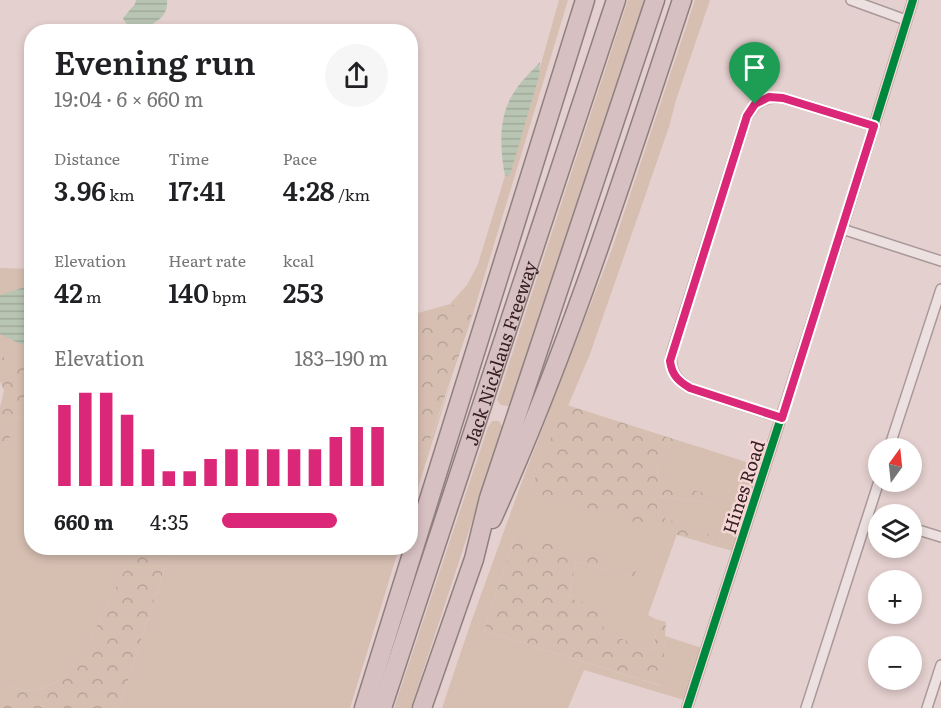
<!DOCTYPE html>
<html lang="en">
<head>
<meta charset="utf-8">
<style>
	body { margin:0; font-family:Literata,serif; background:#f6f6f6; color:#202124; height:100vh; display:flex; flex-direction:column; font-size:22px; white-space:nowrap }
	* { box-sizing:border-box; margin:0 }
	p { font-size:20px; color:#757577 }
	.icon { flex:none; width:33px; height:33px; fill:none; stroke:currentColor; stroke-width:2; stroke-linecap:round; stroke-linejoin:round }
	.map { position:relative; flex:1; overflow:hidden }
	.details { position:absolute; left:24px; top:24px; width:394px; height:531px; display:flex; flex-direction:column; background:#fff; border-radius:24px; box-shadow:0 3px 9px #0003 }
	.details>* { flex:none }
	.needle { width:39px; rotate:15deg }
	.buttons { position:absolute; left:868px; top:438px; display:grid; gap:12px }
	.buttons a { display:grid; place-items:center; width:54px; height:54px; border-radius:50%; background:#fff; box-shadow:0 3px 9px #0003; font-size:30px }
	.pin { position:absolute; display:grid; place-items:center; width:51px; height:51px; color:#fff; margin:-62px -26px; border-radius:50% 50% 50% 0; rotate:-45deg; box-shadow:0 0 6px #0007 }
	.pin .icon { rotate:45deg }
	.round { display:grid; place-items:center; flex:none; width:63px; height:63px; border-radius:32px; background:#f6f6f6 }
	.summary { display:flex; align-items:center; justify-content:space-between; height:102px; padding:0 30px }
	h1 { font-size:33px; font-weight:600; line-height:45px }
	.figures { display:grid; grid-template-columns:repeat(3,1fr); gap:9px; height:102px; padding:6px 30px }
	.figures div { display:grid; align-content:center }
	.figures b { font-size:26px; font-weight:600 }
	.figures small { font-size:16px; font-weight:400 }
	.figures p { font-size:16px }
	.chart { height:168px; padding:12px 30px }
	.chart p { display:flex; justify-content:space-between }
	.chart svg { width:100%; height:108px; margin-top:6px; stroke:#db2777; stroke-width:6 }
	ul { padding:0 30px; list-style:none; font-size:20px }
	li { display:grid; grid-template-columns:96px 72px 1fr; align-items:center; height:45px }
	li i { height:15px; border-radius:8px; background:#db2777 }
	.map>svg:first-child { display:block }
	.grass { fill:#d6beb1 }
	.forest { fill:url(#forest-crowns) }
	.water { fill:url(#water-rules) }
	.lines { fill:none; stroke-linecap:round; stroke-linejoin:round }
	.street-casing { stroke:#a99898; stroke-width:12 }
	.highway-casing { stroke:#8f7f7f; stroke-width:21 }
	.street { stroke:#ece0e0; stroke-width:9 }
	.highway { stroke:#d7c0c1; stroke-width:18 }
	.cycleway-casing { stroke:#f4d7d5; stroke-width:11 }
	.cycleway { stroke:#00873e; stroke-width:8 }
	.route-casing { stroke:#fff; stroke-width:12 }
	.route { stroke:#db2777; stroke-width:8 }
	.labels { text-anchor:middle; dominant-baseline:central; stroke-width:5; stroke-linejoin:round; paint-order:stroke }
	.street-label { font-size:18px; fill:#372024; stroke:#f4d7d5 }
</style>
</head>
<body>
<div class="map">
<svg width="941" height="708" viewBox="0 0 941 708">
	<defs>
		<pattern id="forest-crowns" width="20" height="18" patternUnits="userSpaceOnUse" patternTransform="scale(1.5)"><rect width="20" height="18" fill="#d6beb1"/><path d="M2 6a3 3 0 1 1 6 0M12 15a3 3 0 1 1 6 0" fill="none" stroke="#b8a398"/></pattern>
		<pattern id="water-rules" width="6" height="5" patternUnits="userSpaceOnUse" patternTransform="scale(1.5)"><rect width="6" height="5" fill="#b9c5b3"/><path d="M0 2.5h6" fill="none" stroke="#a0a99a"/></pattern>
	</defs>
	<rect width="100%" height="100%" fill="#e4d0ce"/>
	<g class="grass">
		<path d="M559,0H568L472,317L470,311L461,307L450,304L467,285L478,264L505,176L510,174Z"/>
		<path d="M628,0H645L513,400L508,406L501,405L497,400Z"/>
		<path d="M695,0H710L676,100L669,127L590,354L568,406L564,405L530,491L677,534L648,615L658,620L653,652L603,631L607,611L569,599L576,562L634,577L516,534L484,631L661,686L665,636L702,648L684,700L584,670L568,708H442L469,628L521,484L612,249Z"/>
		<path d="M0,268L31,269V367L0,356Z"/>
		<path d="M452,379L411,510V453L419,456L426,452Z"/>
		<path d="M25,417L31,420L32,548H136L84,651L62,679L44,688L27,691L0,684V445L3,446L7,444L18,418Z"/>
		<path d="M492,421H499L503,427L411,708H394L488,427Z"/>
		<path d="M680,441L759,466L733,551L711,545L713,536L659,516L657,505L659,496L711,503L658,479C655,457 661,450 680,441Z"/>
		<path d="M171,548H399L350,708H119Z"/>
	</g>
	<g class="forest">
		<path d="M450,304L461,307L470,311L472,317L426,452L419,456L411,453V313H418Z"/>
		<path d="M0,356L32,367L31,420L25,417L18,418L7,444L3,446L0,445V407L4,391L0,381Z"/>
		<path d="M564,404L680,441C661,450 655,457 658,479L713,496L711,503L659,496L657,505L659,516L713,536L711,545L530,491Z"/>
		<path d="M516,534L637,569L634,577L576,562L569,598L608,611L603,631L653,652L658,620L666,622L662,686L484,631Z"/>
		<path d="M136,548H171L119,708H0V684L27,691L44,688L62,679L84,651Z"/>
	</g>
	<g class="water">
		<path d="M136,0H167C168,14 160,20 149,26C146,27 144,31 141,32C134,33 125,24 123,18L135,4Z"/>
		<path d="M540,62L539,76L510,175L505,176C500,150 498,117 513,94C520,82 531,72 540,62Z"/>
		<path d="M31,285H32L31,349L0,334V295Z"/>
	</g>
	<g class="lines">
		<defs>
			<g id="street">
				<path d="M851,0L906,20"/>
				<path d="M842,229L941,261"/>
				<path d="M781,418L690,388C675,379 669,369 672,352L747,116C757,101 765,97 783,98L874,126"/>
				<path d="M889,448L941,289"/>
				<path d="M912,528L941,537"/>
				<path d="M687,708L842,229L913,0"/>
				<path d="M806,708L879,481"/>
				<path d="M927,708L941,665"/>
			</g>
			<g id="highway">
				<path d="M492,519C568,351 624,175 682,0"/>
				<path d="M364,708L585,0"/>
				<path id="s1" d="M382,708L616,0"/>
				<path d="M422,708L474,559L489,498L655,0"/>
			</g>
		</defs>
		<use href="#street" class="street-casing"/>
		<use href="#highway" class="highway-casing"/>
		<use href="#street" class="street"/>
		<use href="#highway" class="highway"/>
		<defs>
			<g id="cycleway">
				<path d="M781,418L690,388C675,379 669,369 672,352L747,116C757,101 765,97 783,98L874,126"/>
				<path d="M687,708L842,229L913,0"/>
			</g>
		</defs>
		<use href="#cycleway" class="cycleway-casing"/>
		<use href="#cycleway" class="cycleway"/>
	</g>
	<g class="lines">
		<defs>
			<path id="route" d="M769,97L783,98L874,126L782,418L690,388C678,381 672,375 670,361L747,116L755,104Z"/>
		</defs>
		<use href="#route" class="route-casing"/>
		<use href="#route" class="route"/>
	</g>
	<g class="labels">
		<g class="street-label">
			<text stroke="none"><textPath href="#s1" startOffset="374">Jack Nicklaus Freeway</textPath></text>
			<text transform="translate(743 487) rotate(-72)">Hines Road</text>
		</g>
	</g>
</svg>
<div class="buttons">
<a><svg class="needle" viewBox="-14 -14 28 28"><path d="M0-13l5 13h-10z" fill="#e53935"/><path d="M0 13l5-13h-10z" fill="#757577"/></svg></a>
<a><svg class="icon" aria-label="layers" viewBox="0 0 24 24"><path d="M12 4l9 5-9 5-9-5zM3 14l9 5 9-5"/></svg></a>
<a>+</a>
<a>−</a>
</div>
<div class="pin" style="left:755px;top:104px;background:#1e9e55"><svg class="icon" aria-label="arrive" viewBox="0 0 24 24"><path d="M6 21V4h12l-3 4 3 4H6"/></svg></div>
<section class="details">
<div class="summary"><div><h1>Evening run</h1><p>19:04 · 6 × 660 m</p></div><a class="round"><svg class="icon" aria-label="share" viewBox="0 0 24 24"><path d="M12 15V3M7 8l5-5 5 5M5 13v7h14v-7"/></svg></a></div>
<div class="figures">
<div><p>Distance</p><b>3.96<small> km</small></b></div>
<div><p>Time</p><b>17:41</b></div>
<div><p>Pace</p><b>4:28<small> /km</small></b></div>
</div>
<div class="figures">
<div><p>Elevation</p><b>42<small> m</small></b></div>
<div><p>Heart rate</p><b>140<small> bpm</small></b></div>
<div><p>kcal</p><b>253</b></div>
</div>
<div class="chart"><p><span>Elevation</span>183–190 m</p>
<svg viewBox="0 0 160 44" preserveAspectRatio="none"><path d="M5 44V11M15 44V6M25 44V6M35 44V15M45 44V29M55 44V38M65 44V38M75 44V33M85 44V29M95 44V29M105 44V29M115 44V29M125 44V29M135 44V24M145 44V20M155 44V20"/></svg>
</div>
<ul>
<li><b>660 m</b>4:35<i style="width:69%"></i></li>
</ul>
</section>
</div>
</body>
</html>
